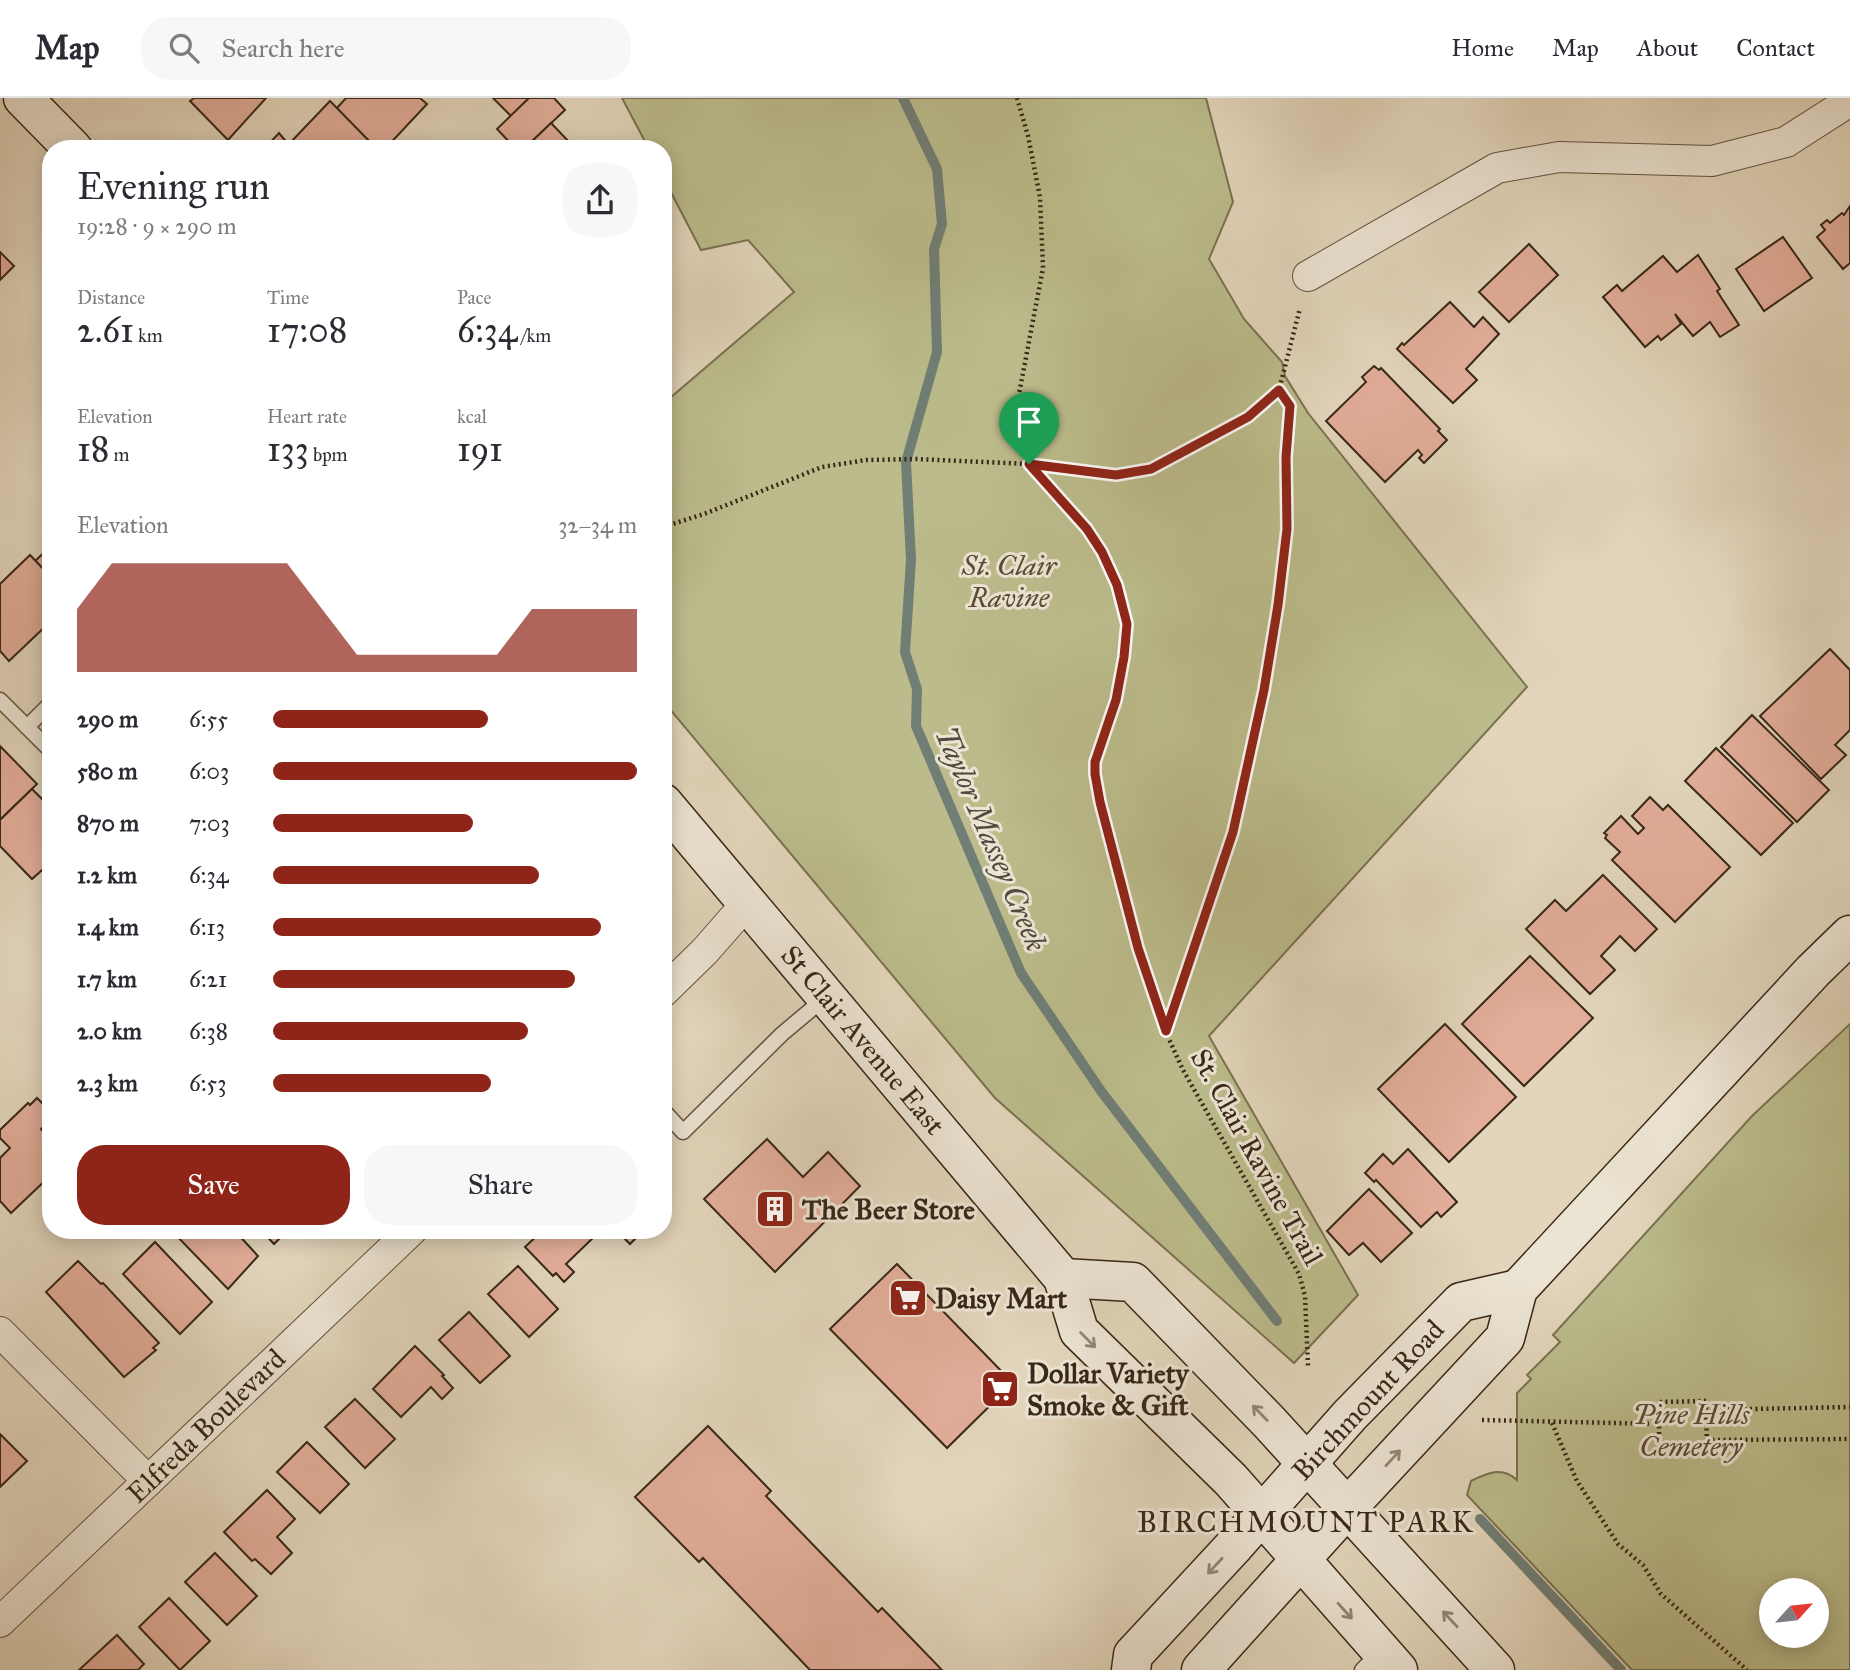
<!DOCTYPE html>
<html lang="en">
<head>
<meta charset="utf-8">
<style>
	body { margin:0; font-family:"IM FELL Great Primer",serif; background:#f7f7f7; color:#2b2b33; height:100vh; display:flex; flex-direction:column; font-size:26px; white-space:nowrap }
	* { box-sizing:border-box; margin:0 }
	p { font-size:23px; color:#7c7c81 }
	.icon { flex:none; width:38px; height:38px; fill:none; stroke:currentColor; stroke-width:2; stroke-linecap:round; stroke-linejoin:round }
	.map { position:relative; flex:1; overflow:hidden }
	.panel { position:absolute; left:42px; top:42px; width:630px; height:1099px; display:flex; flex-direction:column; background:#fff; border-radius:28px; box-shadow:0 4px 18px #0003 }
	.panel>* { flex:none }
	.needle { width:46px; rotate:63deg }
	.controls { position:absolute; left:1759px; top:1480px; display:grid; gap:14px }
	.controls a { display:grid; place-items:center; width:70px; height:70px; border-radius:50%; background:#fff; box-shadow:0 4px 18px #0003; font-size:35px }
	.pin { position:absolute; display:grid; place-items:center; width:60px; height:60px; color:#fff; margin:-72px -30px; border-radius:50% 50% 50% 0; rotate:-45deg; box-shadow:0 0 7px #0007 }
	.pin .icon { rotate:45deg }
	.round { display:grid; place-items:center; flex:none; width:74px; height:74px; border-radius:28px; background:#f7f7f7 }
	.headline { display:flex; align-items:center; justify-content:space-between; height:119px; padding:0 35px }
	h1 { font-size:38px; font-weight:600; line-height:52px }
	.figures { display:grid; grid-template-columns:repeat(3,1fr); gap:10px; height:119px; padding:7px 35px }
	.figures div { display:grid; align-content:center }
	.figures b { font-size:35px; font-weight:600 }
	.figures small { font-size:19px; font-weight:400 }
	.figures p { font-size:19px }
	.chart { height:196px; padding:14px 35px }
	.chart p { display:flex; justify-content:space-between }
	.chart svg { width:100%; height:126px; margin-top:7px; fill:#8f2418; opacity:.7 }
	.button { display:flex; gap:14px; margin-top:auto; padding:14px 35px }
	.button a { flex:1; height:80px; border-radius:28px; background:#8f2418; color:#fff; font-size:28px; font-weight:600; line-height:80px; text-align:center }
	.button a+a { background:#f7f7f7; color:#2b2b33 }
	ul { padding:0 35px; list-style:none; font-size:23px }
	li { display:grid; grid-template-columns:112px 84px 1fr; align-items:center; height:52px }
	li i { height:18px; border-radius:9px; background:#8f2418 }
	header { display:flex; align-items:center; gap:42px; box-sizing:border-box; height:98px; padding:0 35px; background:#fff; border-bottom:2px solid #e1e1e2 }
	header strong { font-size:33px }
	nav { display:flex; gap:38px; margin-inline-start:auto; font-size:24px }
	.search { width:490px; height:63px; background:#f7f7f7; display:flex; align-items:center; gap:18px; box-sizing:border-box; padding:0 24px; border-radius:28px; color:#7c7c81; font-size:26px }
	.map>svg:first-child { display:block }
	.green { fill:#bbbb8b; stroke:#7a7151; stroke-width:2; fill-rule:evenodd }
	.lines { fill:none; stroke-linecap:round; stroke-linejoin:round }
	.stream { stroke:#707e75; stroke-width:10 }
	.building { fill:#e2ad99; stroke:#382717; stroke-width:2 }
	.service-casing { stroke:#625240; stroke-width:17 }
	.minor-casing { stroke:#625240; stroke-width:32 }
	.secondary-casing { stroke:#382717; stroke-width:41 }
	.path { stroke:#382717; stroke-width:4.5; stroke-dasharray:2 3.5; stroke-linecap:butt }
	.service { stroke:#ece4d3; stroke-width:14 }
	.minor { stroke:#ece4d3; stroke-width:30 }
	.secondary { stroke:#ece4d3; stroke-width:38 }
	.oneway { stroke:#928675 }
	.route-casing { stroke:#fff; stroke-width:14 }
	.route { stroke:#8f2418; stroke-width:9 }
	.labels { text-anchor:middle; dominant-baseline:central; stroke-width:6; stroke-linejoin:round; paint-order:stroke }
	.park-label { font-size:28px; font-style:italic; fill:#594c34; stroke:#ece4d3 }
	.street-label { font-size:28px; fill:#382717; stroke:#ece4d3 }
	.poi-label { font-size:28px; font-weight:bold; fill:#382717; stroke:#ece4d3; text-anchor:start }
	.water-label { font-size:30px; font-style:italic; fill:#4f4b3e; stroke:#ece4d3 }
	.neighbourhood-label { font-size:30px; letter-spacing:2px; fill:#382717; stroke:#ece4d3 }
</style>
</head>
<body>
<header>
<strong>Map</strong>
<div class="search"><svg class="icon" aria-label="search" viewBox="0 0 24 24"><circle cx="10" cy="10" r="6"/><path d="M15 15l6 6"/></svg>Search here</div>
<nav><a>Home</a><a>Map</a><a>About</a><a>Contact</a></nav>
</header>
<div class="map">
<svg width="1850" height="1572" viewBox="0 0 1850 1572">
	<rect width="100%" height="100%" fill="#e2d5bb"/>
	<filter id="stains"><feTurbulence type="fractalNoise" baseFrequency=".00286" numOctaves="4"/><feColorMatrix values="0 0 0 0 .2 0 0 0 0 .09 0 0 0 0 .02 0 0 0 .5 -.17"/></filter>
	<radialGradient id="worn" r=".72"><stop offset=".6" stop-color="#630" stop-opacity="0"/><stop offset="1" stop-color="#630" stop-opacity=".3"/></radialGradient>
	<g class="green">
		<path d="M622,0H1206L1233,104L1209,161L1244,221L1282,264L1285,278L1308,315L1527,589L1209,938L1358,1197L1294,1265L995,1000L663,603V306L794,194L748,142L701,152L663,79V51H649Z"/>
		<path d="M1850,926V1572H1632L1467,1397L1471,1383C1487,1375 1502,1368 1517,1382V1295L1531,1281L1527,1277L1560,1244L1553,1237L1752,1018ZM1771,1493H1816V1538H1771Z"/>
	</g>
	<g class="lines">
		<g class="stream">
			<path d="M903,0L937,71L942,126L934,151L937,254L906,364L911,462L905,554L917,591L916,628L1021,875L1101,993L1277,1223"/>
			<path d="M1480,1421L1621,1572"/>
		</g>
	</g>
	<g class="building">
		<path d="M194,0H266L228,42L190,3Z"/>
		<path d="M346,0H420L427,6L385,51H377L336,11Z"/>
		<path d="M493,0H529L511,18Z"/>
		<path d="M529,0H554L565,12L524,51H516L497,31Z"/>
		<path d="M330,3L375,49L374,51H292L288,47Z"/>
		<path d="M551,25L574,49L571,51H524Z"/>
		<path d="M279,35L292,51H264Z"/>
		<path d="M1850,108V165L1843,171L1817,139L1825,132L1821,127L1827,122L1830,125L1842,115L1844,117Z"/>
		<path d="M1783,139L1812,180L1764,213L1736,171Z"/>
		<path d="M1529,146L1558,177L1509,224L1479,194Z"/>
		<path d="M0,154L14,168L0,182Z"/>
		<path d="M1698,157L1720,191L1717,193L1739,227L1720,239L1710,224L1693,238L1675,216L1681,226L1661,242L1658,238L1645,249L1603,199L1617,187L1622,193L1663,158L1677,174Z"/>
		<path d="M1450,204L1474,229L1483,219L1499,236L1466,271L1477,282L1453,305L1397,251L1402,245L1404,247Z"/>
		<path d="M1374,268L1379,272L1381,270L1440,331L1438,333L1447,342L1424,365L1419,360L1422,357L1418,352L1385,384L1326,323L1366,284L1362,279Z"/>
		<path d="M51,448V479L35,463Z"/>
		<path d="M30,457L51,479V523L9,563L0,553V486Z"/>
		<path d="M1830,551L1850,572V632L1835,647L1846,657L1821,681L1760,618Z"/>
		<path d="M1752,617L1829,692L1797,724L1721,649Z"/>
		<path d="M0,648L37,686L0,722Z"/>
		<path d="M1716,650L1793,725L1761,757L1685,683Z"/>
		<path d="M32,691L51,710V764L32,781L0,748V722Z"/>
		<path d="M1650,699L1663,712L1668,707L1730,769L1675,824L1612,762L1620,754L1605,740L1607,737L1604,735L1621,718L1638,736L1644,730L1632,718Z"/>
		<path d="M1603,777L1657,831L1635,853L1620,838L1601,858L1615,872L1590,896L1526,831L1555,802L1566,813Z"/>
		<path d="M1530,858L1593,920L1524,988L1462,926Z"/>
		<path d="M1445,926L1516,999L1449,1064L1378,991Z"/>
		<path d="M37,1000L51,1014V1018L45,1024L47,1025L41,1031L51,1042V1077L11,1115L0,1103V1060L10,1050L0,1040V1032L28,1005L30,1007Z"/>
		<path d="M767,1041L803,1079L828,1054L860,1088L775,1174L704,1101Z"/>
		<path d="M1408,1051L1457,1104L1441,1119L1437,1114L1421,1129L1376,1082L1374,1084L1365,1075L1383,1056L1393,1066Z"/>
		<path d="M1369,1091L1412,1135L1381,1164L1363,1145L1349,1157L1327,1133Z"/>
		<path d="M171,1132H234L258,1158L228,1191Z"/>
		<path d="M261,1132H288L274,1146Z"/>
		<path d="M543,1132H593L597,1136L566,1166L574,1174L564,1184L556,1175L553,1178L525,1149Z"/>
		<path d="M616,1132H644L630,1146Z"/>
		<path d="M155,1144L212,1204L180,1236L123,1176Z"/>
		<path d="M78,1163L101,1186L103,1185L159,1245L153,1250L156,1252L124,1279L46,1194Z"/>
		<path d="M897,1166L1013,1285L947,1350L830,1231Z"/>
		<path d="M518,1168L558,1211L529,1239L488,1196Z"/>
		<path d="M469,1214L510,1258L480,1285L439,1242Z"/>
		<path d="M415,1248L444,1277L442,1278L453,1290L442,1301L431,1289L401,1319L373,1291Z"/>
		<path d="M355,1301L395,1341L365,1370L325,1329Z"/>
		<path d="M708,1328L771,1393L766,1398L878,1514L882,1510L942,1572H810L703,1460L699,1464L635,1399Z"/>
		<path d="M0,1336L27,1363L0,1389Z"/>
		<path d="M307,1344L349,1386L320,1415L277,1374Z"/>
		<path d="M267,1392L295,1421L277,1439L292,1455L271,1476L255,1461L252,1463L224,1434Z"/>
		<path d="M215,1455L257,1498L227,1527L185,1484Z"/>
		<path d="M169,1500L210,1543L180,1572L139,1529Z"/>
		<path d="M117,1537L144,1566L138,1572H79Z"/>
	</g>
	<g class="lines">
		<defs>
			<g id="service">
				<path d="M0,602L51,653"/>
				<path d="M27,629L51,605"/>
				<path d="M663,1012L683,1034L782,936L826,899"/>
				<path d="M1362,1572L1380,1554"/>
			</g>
			<g id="minor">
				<path d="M1308,178L1497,70L1559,59L1712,63L1786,44L1850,3"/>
				<path d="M663,894L705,853L747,805"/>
				<path d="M0,1234L148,1383"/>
				<path d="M0,1524L412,1132"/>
			</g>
			<g id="secondary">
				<path d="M23,0L73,51"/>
				<path d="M663,705L1063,1180L1079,1233L1231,1382L1398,1572"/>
				<path d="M1063,1180L1133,1184L1270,1325L1495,1572"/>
				<path d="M1131,1572L1133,1557L1235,1447L1350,1317L1461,1204L1518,1191"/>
				<path d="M1201,1572L1347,1410L1505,1240L1518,1191L1813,873L1850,837"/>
			</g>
		</defs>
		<use href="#service" class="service-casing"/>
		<use href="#minor" class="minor-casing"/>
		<use href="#secondary" class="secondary-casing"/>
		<g class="path">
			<path d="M1017,0L1028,38L1040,99L1043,170L1019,296L1018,323L1022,353L1029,366L1087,431L1102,454L1117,487L1127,526L1124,559L1116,602L1095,664L1096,686L1138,850L1169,941L1183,972L1299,1176L1305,1198L1308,1268"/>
			<path d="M663,429L704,416L822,369L866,362L917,361L1029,366L1116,377L1151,371L1248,319L1279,292L1300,210"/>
			<path d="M1166,933L1233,734L1263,592L1281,486L1287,431L1286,359L1290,308L1279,292"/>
			<path d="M1706,1303L1707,1350L1659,1351V1304Z"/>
			<path d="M1706,1312L1850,1309"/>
			<path d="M1482,1322L1659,1326"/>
			<path d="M1552,1325L1577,1383L1618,1446L1643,1467L1661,1496L1747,1572"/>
			<path d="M1707,1342L1850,1341"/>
		</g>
		<use href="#service" class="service"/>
		<use href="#minor" class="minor"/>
		<use href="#secondary" class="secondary"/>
	</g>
	<defs><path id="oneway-shaft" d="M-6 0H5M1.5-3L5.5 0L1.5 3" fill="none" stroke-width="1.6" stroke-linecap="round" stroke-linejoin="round" transform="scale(1.75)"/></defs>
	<g class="oneway">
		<use href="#oneway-shaft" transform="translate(1088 1242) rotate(45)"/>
		<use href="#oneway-shaft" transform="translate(1260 1315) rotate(-134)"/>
		<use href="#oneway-shaft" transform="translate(1393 1360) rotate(-47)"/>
		<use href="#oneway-shaft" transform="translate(1215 1468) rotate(133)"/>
		<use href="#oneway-shaft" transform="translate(1345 1513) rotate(48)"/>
		<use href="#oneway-shaft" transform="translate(1450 1521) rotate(-133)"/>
	</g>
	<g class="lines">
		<defs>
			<path id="route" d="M1279,292L1290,308L1286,359L1287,431L1278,507L1264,592L1233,734L1166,933L1138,850L1100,704L1095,676V664L1116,602L1124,559L1127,526L1117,487L1102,454L1087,431L1029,366L1116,377L1151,371L1248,319Z"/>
		</defs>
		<use href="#route" class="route-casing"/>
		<use href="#route" class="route"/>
	</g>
	<defs>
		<symbol id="building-square" viewBox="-11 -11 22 22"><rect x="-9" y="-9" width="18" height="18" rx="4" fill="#8f2418" stroke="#ece4d3"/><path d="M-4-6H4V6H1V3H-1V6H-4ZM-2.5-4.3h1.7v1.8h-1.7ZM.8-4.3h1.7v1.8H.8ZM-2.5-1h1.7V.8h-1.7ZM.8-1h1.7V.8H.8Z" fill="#fff"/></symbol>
		<symbol id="supermarket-square" viewBox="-11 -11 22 22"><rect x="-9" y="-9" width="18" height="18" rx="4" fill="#8f2418" stroke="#ece4d3"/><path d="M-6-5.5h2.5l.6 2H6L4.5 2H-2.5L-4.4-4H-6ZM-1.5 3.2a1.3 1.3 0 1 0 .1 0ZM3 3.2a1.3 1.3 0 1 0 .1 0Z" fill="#fff"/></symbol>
	</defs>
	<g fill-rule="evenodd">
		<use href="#building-square" x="753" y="1089" width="44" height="44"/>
		<use href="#supermarket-square" x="886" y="1178" width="44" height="44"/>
		<use href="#supermarket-square" x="978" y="1269" width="44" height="44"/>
	</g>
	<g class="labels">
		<g class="park-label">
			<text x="1009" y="467">St. Clair<tspan x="1009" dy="32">Ravine</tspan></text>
			<text x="1691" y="1316">Pine Hills<tspan x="1691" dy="32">Cemetery</tspan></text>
		</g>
		<g class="street-label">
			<text transform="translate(863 942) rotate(50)">St Clair Avenue East</text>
			<text transform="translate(1257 1059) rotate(61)">St. Clair Ravine Trail</text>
			<text transform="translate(1368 1302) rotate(-47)">Birchmount Road</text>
			<text transform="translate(206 1328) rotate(-44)">Elfreda Boulevard</text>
		</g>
		<g class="poi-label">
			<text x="802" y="1111">The Beer Store</text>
			<text x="935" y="1200">Daisy Mart</text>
			<text x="1027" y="1275">Dollar Variety<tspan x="1027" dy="32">Smoke &amp; Gift</tspan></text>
		</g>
		<g class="water-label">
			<text transform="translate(991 741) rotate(67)">Taylor Massey Creek</text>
		</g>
		<g class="neighbourhood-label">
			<text x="1306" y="1424">BIRCHMOUNT PARK</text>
		</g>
	</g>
	<rect width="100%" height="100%" filter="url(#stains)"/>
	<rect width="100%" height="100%" fill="url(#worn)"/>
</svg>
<div class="controls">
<a><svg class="needle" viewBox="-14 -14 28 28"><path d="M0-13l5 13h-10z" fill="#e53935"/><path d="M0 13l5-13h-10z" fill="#7c7c81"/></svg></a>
</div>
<div class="pin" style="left:1029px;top:366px;background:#1e9e55"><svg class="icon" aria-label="arrive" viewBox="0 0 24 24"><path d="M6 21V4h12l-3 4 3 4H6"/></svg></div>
<section class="panel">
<div class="headline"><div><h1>Evening run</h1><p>19:28 · 9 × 290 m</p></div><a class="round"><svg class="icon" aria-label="share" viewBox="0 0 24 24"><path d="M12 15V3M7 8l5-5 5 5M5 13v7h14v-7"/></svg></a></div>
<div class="figures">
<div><p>Distance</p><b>2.61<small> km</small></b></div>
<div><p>Time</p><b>17:08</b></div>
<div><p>Pace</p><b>6:34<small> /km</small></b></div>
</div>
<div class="figures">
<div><p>Elevation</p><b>18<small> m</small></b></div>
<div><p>Heart rate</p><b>133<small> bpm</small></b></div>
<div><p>kcal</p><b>191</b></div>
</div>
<div class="chart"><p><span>Elevation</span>32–34 m</p>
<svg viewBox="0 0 160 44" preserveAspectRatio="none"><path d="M0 44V22L10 6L20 6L30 6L40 6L50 6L60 6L70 22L80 38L90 38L100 38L110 38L120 38L130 22L140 22L150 22L160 22V44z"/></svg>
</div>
<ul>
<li><b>290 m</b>6:55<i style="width:59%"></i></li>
<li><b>580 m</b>6:03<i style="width:100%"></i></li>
<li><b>870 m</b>7:03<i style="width:55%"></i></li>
<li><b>1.2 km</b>6:34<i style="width:73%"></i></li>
<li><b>1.4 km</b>6:13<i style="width:90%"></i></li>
<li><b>1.7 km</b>6:21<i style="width:83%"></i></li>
<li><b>2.0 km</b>6:38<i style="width:70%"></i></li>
<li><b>2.3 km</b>6:53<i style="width:60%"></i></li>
</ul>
<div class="button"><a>Save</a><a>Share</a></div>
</section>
</div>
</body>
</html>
